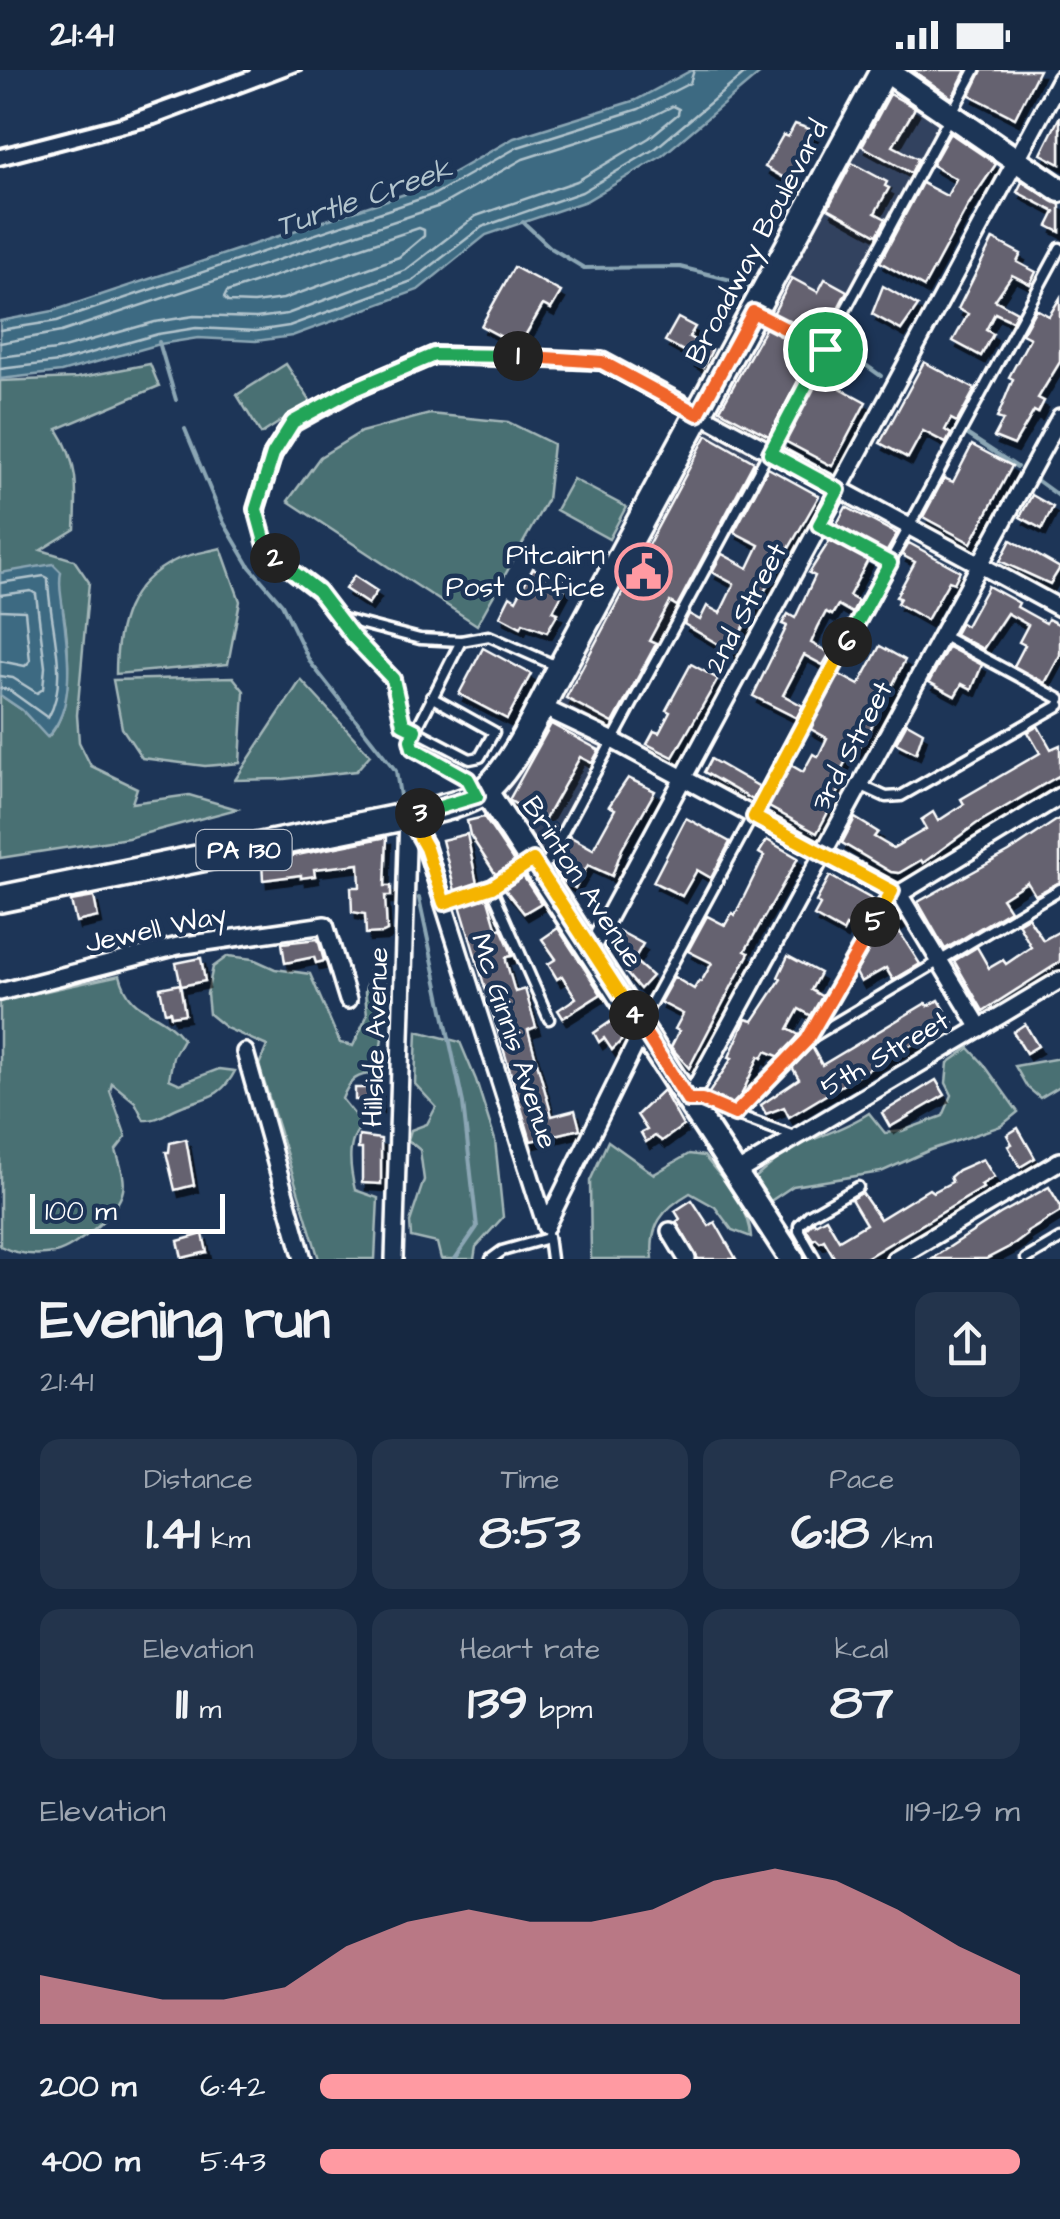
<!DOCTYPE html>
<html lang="en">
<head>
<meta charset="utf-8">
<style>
	body { margin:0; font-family:"Architects Daughter",sans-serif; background:#23344c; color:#f1f3f6; height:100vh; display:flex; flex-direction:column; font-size:38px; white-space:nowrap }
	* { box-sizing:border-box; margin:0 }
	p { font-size:32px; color:#9ea6b1 }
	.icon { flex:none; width:55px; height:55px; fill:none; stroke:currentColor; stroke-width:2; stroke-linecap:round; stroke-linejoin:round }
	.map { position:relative; height:1189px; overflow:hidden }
	.drawer { display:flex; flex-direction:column; background:#162841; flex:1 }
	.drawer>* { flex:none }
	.scale { position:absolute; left:30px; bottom:25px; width:195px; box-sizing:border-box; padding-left:10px; border:5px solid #fff; border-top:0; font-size:28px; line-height:35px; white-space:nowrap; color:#fff; -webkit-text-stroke:8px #1d3557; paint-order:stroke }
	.pin { position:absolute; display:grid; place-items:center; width:85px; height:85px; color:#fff; margin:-42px; border:5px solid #fff; border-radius:50%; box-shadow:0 2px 10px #0007 }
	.km { position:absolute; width:50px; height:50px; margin:-25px; border-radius:50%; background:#222; color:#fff; font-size:28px; line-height:50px; text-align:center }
	.round { display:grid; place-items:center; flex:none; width:105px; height:105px; border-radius:20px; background:#23344c }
	.overview { display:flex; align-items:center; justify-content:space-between; height:170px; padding:0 40px }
	h1 { font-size:55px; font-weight:700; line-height:75px }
	.stats { display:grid; grid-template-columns:repeat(3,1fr); gap:15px; height:170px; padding:10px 40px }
	.stats div { display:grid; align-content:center; border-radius:20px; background:#23344c; text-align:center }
	.stats b { font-size:50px; font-weight:700 }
	.stats small { font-size:28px; font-weight:400 }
	.stats p { font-size:28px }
	.chart { height:280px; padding:20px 40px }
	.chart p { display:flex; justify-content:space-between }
	.chart svg { width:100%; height:180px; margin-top:10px; fill:#ff9aa2; opacity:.7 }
	ul { padding:0 40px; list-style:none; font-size:32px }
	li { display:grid; grid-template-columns:160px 120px 1fr; align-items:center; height:75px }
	li i { height:25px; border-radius:12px; background:#ff9aa2 }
	.status { display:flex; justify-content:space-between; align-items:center; height:70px; padding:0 50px; background:#162841; direction:ltr }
	.status svg { height:28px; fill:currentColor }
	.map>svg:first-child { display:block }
	.built { fill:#33425e }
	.green { fill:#496f73; stroke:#a4b7b9; stroke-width:2.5 }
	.water { fill:#3e6b82; stroke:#8ba6b4; stroke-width:2.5 }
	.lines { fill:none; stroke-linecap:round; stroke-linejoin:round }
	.shore { stroke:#b2c4cd; stroke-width:2.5 }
	.stream { stroke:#8ba6b4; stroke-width:4 }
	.building { fill:#656270; stroke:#fff; stroke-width:2.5; filter:url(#shadow) }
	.lane-casing { stroke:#fff; stroke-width:15 }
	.street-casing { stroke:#fff; stroke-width:22 }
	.secondary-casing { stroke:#fff; stroke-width:30 }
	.primary-casing { stroke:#fff; stroke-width:32 }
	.lane { stroke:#1d3557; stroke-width:8 }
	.street { stroke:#1d3557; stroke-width:15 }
	.secondary { stroke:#1d3557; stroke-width:22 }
	.primary { stroke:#1d3557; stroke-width:25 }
	.rail { stroke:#fff; stroke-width:4 }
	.split-1-casing { stroke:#fff; stroke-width:20 }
	.split-2-casing { stroke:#fff; stroke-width:20 }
	.split-3-casing { stroke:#fff; stroke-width:20 }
	.split-4-casing { stroke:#fff; stroke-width:20 }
	.split-5-casing { stroke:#fff; stroke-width:20 }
	.split-6-casing { stroke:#fff; stroke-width:20 }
	.split-7-casing { stroke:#fff; stroke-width:20 }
	.split-1 { stroke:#f0652b; stroke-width:12 }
	.split-2 { stroke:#22a559; stroke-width:12 }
	.split-3 { stroke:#22a559; stroke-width:12 }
	.split-4 { stroke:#f5b400; stroke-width:12 }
	.split-5 { stroke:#f0652b; stroke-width:12 }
	.split-6 { stroke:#f5b400; stroke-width:12 }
	.split-7 { stroke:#22a559; stroke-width:12 }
	.labels { text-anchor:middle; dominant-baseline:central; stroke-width:9; stroke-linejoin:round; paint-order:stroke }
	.shield { fill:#1d3557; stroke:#bbc2cd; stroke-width:2.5 }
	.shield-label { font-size:25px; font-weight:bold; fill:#fff }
	.street-label { font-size:28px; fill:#fff; stroke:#1d3557 }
	.poi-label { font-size:28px; fill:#fff; stroke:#1d3557; text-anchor:end }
	.water-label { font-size:30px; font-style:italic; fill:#b2c4cd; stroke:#1d3557 }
</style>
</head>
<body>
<div class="status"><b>21:41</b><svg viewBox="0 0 49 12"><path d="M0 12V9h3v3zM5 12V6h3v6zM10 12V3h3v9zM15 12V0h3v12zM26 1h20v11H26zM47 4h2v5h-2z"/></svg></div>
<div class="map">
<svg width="1060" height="1189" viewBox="0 0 1060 1189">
	<defs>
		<filter id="shadow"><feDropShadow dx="4" dy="7" stdDeviation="0" flood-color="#0009"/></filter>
	</defs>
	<rect width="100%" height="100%" fill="#1d3557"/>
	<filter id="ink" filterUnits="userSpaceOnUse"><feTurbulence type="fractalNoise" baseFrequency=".01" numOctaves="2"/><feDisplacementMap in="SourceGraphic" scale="20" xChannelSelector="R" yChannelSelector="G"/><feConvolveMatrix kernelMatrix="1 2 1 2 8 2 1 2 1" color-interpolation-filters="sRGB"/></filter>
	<g filter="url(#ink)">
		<path class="built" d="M884,0H975L541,802L485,720Z"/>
		<g class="green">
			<path d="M150,294L159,316L57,359C79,393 77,420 75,459L41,480L74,490L89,512L77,645L79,672L91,696L137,718L132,733L189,725L237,739L128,768L0,788V625L22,640L48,667C78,637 68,556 58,517L11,502L0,503V311L77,308Z"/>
			<path d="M286,294L311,332L261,364L237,325Z"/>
			<path d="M430,344L508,352L553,374L547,430L477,555L288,431L320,387L361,362Z"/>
			<path d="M573,409L626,437L609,469L556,440Z"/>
			<path d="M221,478L240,531L228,594L116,604C116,556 127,514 174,491C187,484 206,482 221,478Z"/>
			<path d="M233,607L244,621L240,693L205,696L142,688L122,658L113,610Z"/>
			<path d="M301,610L370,685L356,701L284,709L235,710Z"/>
			<path d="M228,886L253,889L275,899L310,904L340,973L353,976L367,946L365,922L370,897H384L386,931L378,1004C357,1003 350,1009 342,1029L354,1044L368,1050C345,1067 349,1095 355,1120L378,1128L375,1189H319L259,995L267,976L226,958L209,944L207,924L213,897Z"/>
			<path d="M120,905C130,946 159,938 183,969L173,987L169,1009L180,1014L219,999L235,1001C220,1031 201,1027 175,1039C164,1044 157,1051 144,1050L135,1032L112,1013L110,1021L126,1067L116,1080C119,1092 126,1108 123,1120C119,1142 75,1179 55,1183C35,1186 17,1185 0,1176V931Z"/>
			<path d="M417,961L460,972L476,1010L495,1070L503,1147L476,1177L474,1189H441L437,1173L411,1167L410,1152L424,1110L420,1080L408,1070L411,1060L427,1054L436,1037L415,1014Z"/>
			<path d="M969,978L983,993L1018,1042L1001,1056L930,1080L881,1102L793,1116L766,1134L755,1108C772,1093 788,1079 809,1071C831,1062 849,1056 869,1043L885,1063L902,1061L943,1046L952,1025L946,1013L948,993Z"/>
			<path d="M1060,988V1016L1040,1028L1027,1017L1015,996Z"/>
			<path d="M608,1071L654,1104L689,1084L704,1086C723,1110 750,1136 751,1167L732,1160L715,1137L690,1123C662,1139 649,1156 653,1189H591L590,1111Z"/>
		</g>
		<g class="water">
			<path d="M692,0H764L662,86L586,131L486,165L418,220L292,266L256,271L198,268L160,274L61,302L0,309V251L53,241L432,115L514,68L636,30Z"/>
			<path d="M53,494L61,502C58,517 62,526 63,542C68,579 77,638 47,667L22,640L0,625V503Z"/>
		</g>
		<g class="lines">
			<g class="shore">
				<path d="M419,158L424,160V166L399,187L283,229L254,233L228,232L224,228L227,222Z"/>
				<path d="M0,260L57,251L435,124L518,77L639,39L690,13L694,0"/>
				<path d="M0,273L61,262L440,136L523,89L643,51L673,36L679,39L678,44L649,68L577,111L476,146L406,200L287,244L256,248L194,246L155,252L56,280L0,287"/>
				<path d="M0,299L59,292L158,264L196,258L256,261L289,256L412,211L482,157L582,122L656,78L749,0"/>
				<path d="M0,513L44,506L48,508C48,550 71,609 48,648L9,620L0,618"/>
				<path d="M0,525L31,521L36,524L45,597L43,619L37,623L13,608L0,606"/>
				<path d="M0,540L25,541L30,591L25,596L0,591"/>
			</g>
			<g class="stream">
				<path d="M523,152L551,178L584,198L680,197L743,213L753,220"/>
				<path d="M800,251L826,267"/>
				<path d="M159,272L176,330"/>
				<path d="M835,273L881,306"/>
				<path d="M185,359L224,453L250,497L282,534L310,592L396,701L400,726"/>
				<path d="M965,363L1017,397"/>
				<path d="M1038,411L1060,427"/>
				<path d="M419,828L463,1033L477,1157L455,1189"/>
			</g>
		</g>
		<g class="building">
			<path d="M912,0H966L952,28Z"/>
			<path d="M982,0H1039L1015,48L970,25Z"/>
			<path d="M890,24L915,38L893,76L918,89L911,103L862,76Z"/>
			<path d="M1060,46V94L1041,84Z"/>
			<path d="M795,54L815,61L788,110L765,97L783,65L788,67Z"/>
			<path d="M950,63L996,94L969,134L924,217L880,192L922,113L947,126L956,109L932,95Z"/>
			<path d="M852,93L887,112L885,116L889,118L875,143L886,149L877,165L828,138Z"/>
			<path d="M1022,112L1060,135V162L1048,156L1055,142L1017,122Z"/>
			<path d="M993,169L1021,184L1017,192L1036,202L1030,214L1012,205L995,230L1017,242L1012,251L995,243L986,260L993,264L981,286L953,271L968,244L958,239Z"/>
			<path d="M514,197L561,222L551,239L543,235L519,276L481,256Z"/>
			<path d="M792,208L818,222L825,209L847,221L827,259L806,244L799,257L773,244Z"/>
			<path d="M883,216L918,236L901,260L872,244Z"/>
			<path d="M1060,228V292L1038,328L1044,331L1038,343L1034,341L1014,375L994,367L1003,350L997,348L1013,309L1009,307L1030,268L1022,264L1036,239L1049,246Z"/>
			<path d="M678,248L695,257L689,267L712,280L703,297L691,290L693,286L665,271Z"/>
			<path d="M766,257L792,270L789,275L811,287L769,366L720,340Z"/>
			<path d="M924,292L975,319L957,352L951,349L945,360L951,364L946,373L923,361L908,388L880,373Z"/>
			<path d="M818,306L866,332L832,396L783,370Z"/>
			<path d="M707,365L754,392L677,536L670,532L649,571L656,574L613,653L566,628Z"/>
			<path d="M972,375L1012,396L971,473L923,447L944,408L953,412Z"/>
			<path d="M768,398L819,426L730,581L684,554L689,544L700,550L707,536L720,543L734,514L712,502L722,484L748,498L759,475L734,462Z"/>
			<path d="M1032,425L1053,437L1042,459L1020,447Z"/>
			<path d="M846,437L897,464L886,483L836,456Z"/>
			<path d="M830,470L868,490L849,526L858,531L852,543L838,535L832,545L826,542L818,557L811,573L830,583L823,595L804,585L783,625L803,636L797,648L753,626L787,556L782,554L788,544L795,548L815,506L809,503Z"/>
			<path d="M1011,470L1060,498L1050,514L1000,491Z"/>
			<path d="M909,473L960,501L954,513L949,511L927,550L897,533L900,528L896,527L915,492L902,485Z"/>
			<path d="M533,498L547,506L550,501L569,511L553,541L558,543L547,562L523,553L521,557L500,546L510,526L516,530Z"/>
			<path d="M354,506L377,521L368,534L345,519Z"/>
			<path d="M988,516L1019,533L1017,537L1046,553L1048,549L1060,555V585L1045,613L1014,596L1025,575L1019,572L1028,555L1007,543L983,579L955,564L961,553L966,556Z"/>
			<path d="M880,576L905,590L866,668L855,681L852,680L841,700L848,704L817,763L767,736L789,694L803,702L813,684L818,687L827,668L809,658L838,604L859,615Z"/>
			<path d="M948,577L982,595L972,619L962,614L955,626L929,612Z"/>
			<path d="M483,578L531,604L507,649L459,624Z"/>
			<path d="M691,594L718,609L673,687L647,674L654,661L659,663L670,642L666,640Z"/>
			<path d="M907,653L923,662L916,683L896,673Z"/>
			<path d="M551,654L599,680L592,693L580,687L544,751L509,730Z"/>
			<path d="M1038,656L1051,679L1060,675V705L976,754L923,793L921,790L899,803L891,802L842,773L855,748L878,762L874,767L893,778L926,759L921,750L933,742L938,751L964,734L961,729L1040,683L1028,662Z"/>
			<path d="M711,689L760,717L753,730L704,702Z"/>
			<path d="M628,708L655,721L622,779L612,806L588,795L575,818L562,810L553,796L569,766L593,779L615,739L609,736Z"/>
			<path d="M484,747L515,793L496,805L470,765L467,751Z"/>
			<path d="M686,748L730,772L711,808L697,800L682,826L653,812Z"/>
			<path d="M1060,748V812L1035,825L1027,812L1002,828L1010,840L945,879L918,832L1009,782Z"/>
			<path d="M467,764L477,814L455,821L442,770Z"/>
			<path d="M387,767L385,816H391V826H385L387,861L383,863L366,864L365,844L352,842L351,817H360L359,794L314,799L315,806L301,808V805L263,810L262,792Z"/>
			<path d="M767,770L798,788L745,881L749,883L689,998L671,977L679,961L675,959L683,944L660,932L674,907L694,919L699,911L701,912L712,893L688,881L707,846L725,855L732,843L735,845L764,786L759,783Z"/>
			<path d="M523,806L541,833L524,843L504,818Z"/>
			<path d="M830,806L877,832L859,863L846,856L843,862L814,846L820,835L816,832Z"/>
			<path d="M487,826L497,860L501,858L511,881L512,886L506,887V891L515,922L525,919L536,957L528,960L552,1046L575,1040L580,1059L531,1071L460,835Z"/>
			<path d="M94,827L98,847L76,852L71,831Z"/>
			<path d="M889,842L891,846L897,842L902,850L896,854L897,858L920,894L893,910L886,898L861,912L855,901Z"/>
			<path d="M1028,847L1043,870L1060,861V892L983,941L954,891L977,877L989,898L1003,890L1006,894L1031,877L1018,853Z"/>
			<path d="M558,858L601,924L563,948L558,940L576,928L562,906L557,909L548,894L556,889L542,869Z"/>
			<path d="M619,861L643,874L636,886L612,874Z"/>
			<path d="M318,869L324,891L316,893L314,887L285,893L282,873Z"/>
			<path d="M788,886L820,903L811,920L823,927L812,946L799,939L788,959L799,965L796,970L780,987L766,981L762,988L759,986L741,1026L733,1036L707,1026L732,988L729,987L746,949L753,951L781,909L778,907Z"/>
			<path d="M201,888L205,911L181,916L176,893Z"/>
			<path d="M636,892L652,906L640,919L626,903Z"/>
			<path d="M180,914L185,944L171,946L170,941L165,942L160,918Z"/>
			<path d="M939,930L953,953L894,984L789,1047L784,1037L766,1044L761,1035L799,1009L792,997L809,979L812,977L822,995L926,933L928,936Z"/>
			<path d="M616,948L624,959L620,962L624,968L612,980L604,968L599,972L594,963Z"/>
			<path d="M1025,954L1038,976L1026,983L1013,962Z"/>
			<path d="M936,1010L945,1025L890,1057L882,1043Z"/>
			<path d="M355,1018H379V1037H363L362,1030H355Z"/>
			<path d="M663,1020L683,1056L662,1071L655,1066L646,1072L641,1063L647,1060L637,1045Z"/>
			<path d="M1018,1058L1035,1088L1020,1097L1008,1076L1012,1074L1007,1065Z"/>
			<path d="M359,1066L381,1069V1114L362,1113V1079H358Z"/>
			<path d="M186,1069L194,1115L175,1120L166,1082H169L170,1073Z"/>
			<path d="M983,1089L994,1107L981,1115L983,1118L864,1189H835L824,1170L820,1172L816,1168L813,1170L806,1159L814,1151L815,1154L826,1148L839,1170L866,1154L851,1129L862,1123L880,1149L929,1119L933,1122L952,1112L950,1107L958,1100Z"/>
			<path d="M1049,1117L1060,1135V1142L1026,1163L1027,1165L1015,1174L986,1189H931L1000,1144Z"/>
			<path d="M692,1130L709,1156L715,1152L736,1189H698L676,1152L680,1149L675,1141Z"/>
			<path d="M203,1164L207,1182L182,1188L178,1171Z"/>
		</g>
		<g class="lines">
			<defs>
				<g id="lane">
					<path d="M757,244L825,279"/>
					<path d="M256,439L268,483L318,521L353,567L393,609L403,654L470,689L480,687L494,662L431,627"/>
					<path d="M819,455L889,493"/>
					<path d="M339,548L420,569L461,571"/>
					<path d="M941,565L1060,629"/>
					<path d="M860,715L886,727L901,726L1060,635"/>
					<path d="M475,721L469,709L413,678L411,670L461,571L489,566L559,597"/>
					<path d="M542,801L975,0"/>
					<path d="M491,817L549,949"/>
					<path d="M444,833L491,817L529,793"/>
					<path d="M642,950L1060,178"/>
					<path d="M807,970L1060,819"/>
					<path d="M696,1030L794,1066"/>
					<path d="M735,1044L807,970L892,821"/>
					<path d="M548,1166L551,1189"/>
					<path d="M491,1189L502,1181L548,1168"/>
					<path d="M815,1189L799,1161V1155L809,1145L858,1117"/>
					<path d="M1026,1189L1060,1169"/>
				</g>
				<g id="street">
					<path d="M256,439L273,384L293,353L351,321L434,285L602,291L1060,538"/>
					<path d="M540,636L614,671L899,824L980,958"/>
					<path d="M410,750L426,778L546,1156"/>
					<path d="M899,824L1060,726"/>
					<path d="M591,879L1060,9"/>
					<path d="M0,922L178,876L325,855L348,930"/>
					<path d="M245,982L303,1189"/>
					<path d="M689,1030L1060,347"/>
					<path d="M736,1103L1060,910"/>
					<path d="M546,1156L643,959"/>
					<path d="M670,1161L687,1189"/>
					<path d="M394,1189L408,746"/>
					<path d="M895,1189L1060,1091"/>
				</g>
				<g id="secondary">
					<path d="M885,0L1060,120"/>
					<path d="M485,720L792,1189"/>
				</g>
				<path id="primary" d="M0,829L408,746C433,740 461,736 482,722C512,702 543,631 561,598L884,0"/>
			</defs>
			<use href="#lane" class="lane-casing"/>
			<use href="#street" class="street-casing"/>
			<use href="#secondary" class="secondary-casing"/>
			<use href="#primary" class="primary-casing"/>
			<use href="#lane" class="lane"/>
			<use href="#street" class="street"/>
			<use href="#secondary" class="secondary"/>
			<use href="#primary" class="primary"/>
			<g class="rail">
				<path d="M0,78L120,47L249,0"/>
				<path d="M0,96L155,55L301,0"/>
			</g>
		</g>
	</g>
	<g class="lines" filter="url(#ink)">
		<defs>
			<path id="split-1" d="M518,286L602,292L698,344L753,242L825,279"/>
			<path id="split-2" d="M275,488L268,483L256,439L273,384L293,352L350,321L434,285L518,286"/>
			<path id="split-3" d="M275,488L318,521L353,567L393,609L403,654L415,660L411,670L413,678L468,709L477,726L420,743"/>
			<path id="split-4" d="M420,743L408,746L426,778L444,833L492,817L533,790L634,945"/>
			<path id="split-5" d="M634,945L688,1030H702L735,1044L807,970L875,852"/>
			<path id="split-6" d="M847,572L754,747L892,821L875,852"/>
			<path id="split-7" d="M825,279L770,383L838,420L819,455L890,493L847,572"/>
		</defs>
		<use href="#split-1" class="split-1-casing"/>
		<use href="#split-2" class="split-2-casing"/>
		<use href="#split-3" class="split-3-casing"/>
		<use href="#split-4" class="split-4-casing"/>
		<use href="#split-5" class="split-5-casing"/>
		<use href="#split-6" class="split-6-casing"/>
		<use href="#split-7" class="split-7-casing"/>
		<use href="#split-1" class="split-1"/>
		<use href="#split-2" class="split-2"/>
		<use href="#split-3" class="split-3"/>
		<use href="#split-4" class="split-4"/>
		<use href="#split-5" class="split-5"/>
		<use href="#split-6" class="split-6"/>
		<use href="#split-7" class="split-7"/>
	</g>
	<defs>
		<symbol id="civic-ring" viewBox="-11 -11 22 22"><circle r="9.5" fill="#1d3557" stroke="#ff9aa2" stroke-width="1.5"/><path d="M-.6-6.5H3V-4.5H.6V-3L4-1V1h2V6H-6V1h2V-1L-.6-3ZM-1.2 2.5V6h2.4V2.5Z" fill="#ff9aa2"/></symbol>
	</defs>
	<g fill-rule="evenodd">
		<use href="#civic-ring" x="612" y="470" width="63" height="63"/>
	</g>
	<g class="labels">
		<rect class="shield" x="196.5" y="760" width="95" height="40" rx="8"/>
		<g class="shield-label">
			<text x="244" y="780">PA 130</text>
		</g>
		<g class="street-label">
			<text transform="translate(757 172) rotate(-62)">Broadway Boulevard</text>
			<text transform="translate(746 538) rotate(-62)">2nd Street</text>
			<text transform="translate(852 676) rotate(-62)">3rd Street</text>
			<text transform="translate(582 812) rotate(57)">Brinton Avenue</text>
			<text transform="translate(156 859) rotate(-12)">Jewell Way</text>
			<text transform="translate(376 967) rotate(-88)">Hillside Avenue</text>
			<text transform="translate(514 971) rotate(72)">Mc Ginnis Avenue</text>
			<text transform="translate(885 984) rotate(-30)">5th Street</text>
		</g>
		<g class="poi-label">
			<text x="605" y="485">Pitcairn<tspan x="605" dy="32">Post Office</tspan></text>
		</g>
		<g class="water-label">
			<text transform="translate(364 128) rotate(-19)">Turtle Creek</text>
		</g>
	</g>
</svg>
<div class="scale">100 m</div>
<div class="pin" style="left:825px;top:279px;background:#1e9e55"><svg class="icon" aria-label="arrive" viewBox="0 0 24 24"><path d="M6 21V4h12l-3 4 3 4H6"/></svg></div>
<b class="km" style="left:518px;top:286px">1</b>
<b class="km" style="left:275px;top:488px">2</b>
<b class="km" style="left:420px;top:743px">3</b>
<b class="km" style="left:634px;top:945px">4</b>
<b class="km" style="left:875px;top:852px">5</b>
<b class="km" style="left:847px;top:572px">6</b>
</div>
<section class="drawer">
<div class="overview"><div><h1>Evening run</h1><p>21:41</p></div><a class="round"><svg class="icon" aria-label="share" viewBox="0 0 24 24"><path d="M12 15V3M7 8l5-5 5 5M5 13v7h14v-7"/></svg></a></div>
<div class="stats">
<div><p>Distance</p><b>1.41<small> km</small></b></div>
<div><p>Time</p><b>8:53</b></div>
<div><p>Pace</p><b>6:18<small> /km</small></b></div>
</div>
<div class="stats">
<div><p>Elevation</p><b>11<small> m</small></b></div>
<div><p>Heart rate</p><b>139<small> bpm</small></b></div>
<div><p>kcal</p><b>87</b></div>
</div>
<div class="chart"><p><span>Elevation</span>119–129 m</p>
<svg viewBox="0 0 160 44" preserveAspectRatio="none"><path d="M0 44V32L10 35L20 38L30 38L40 35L50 25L60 19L70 16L80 19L90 19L100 16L110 9L120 6L130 9L140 16L150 25L160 32V44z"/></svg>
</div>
<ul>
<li><b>200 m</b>6:42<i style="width:53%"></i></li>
<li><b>400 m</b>5:43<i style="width:100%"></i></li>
</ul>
</section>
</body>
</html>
